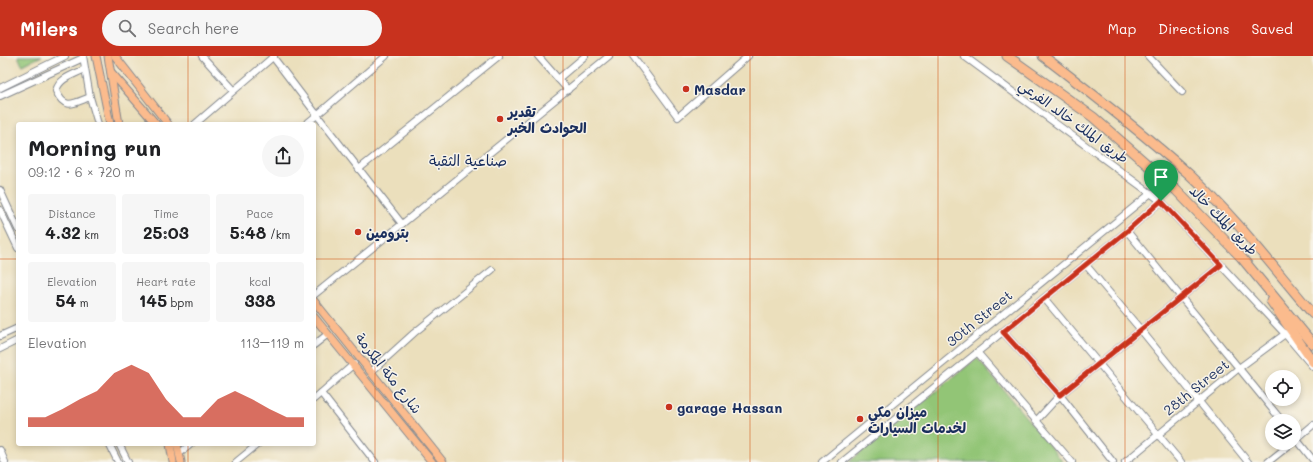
<!DOCTYPE html>
<html lang="en">
<head>
<meta charset="utf-8">
<style>
	body { margin:0; font-family:Mali,"Playpen Sans Arabic",sans-serif; background:#f6f6f6; color:#202124; height:100vh; display:flex; flex-direction:column; font-size:15px; white-space:nowrap }
	* { box-sizing:border-box; margin:0 }
	p { font-size:13px; color:#757577 }
	.icon { flex:none; width:22px; height:22px; fill:none; stroke:currentColor; stroke-width:2; stroke-linecap:round; stroke-linejoin:round }
	.map { position:relative; flex:1; overflow:hidden }
	.panel { position:absolute; left:16px; top:66px; width:300px; height:324px; display:flex; flex-direction:column; background:#fff; border-radius:4px; box-shadow:0 2px 6px #0003 }
	.panel>* { flex:none }
	.tools { position:absolute; left:1265px; top:314px; display:grid; gap:8px }
	.tools a { display:grid; place-items:center; width:36px; height:36px; border-radius:50%; background:#fff; box-shadow:0 2px 6px #0003; font-size:20px }
	.pin { position:absolute; display:grid; place-items:center; width:34px; height:34px; color:#fff; margin:-41px -17px; border-radius:50% 50% 50% 0; rotate:-45deg; box-shadow:0 0 4px #0007 }
	.pin .icon { rotate:45deg }
	.round { display:grid; place-items:center; flex:none; width:42px; height:42px; border-radius:21px; background:#f6f6f6 }
	.summary { display:flex; align-items:center; justify-content:space-between; height:68px; padding:0 12px }
	h1 { font-size:22px; font-weight:700; line-height:30px }
	.metrics { display:grid; grid-template-columns:repeat(3,1fr); gap:6px; height:68px; padding:4px 12px }
	.metrics div { display:grid; align-content:center; border-radius:4px; background:#f6f6f6; text-align:center }
	.metrics b { font-size:17px; font-weight:700 }
	.metrics small { font-size:11px; font-weight:400 }
	.metrics p { font-size:11px }
	.chart { height:112px; padding:8px 12px }
	.chart p { display:flex; justify-content:space-between }
	.chart svg { width:100%; height:72px; margin-top:4px; fill:#c8321e; opacity:.7 }
	header { display:flex; align-items:center; gap:24px; box-sizing:border-box; height:56px; padding:0 20px; background:#c8321e; color:#fff }
	header strong { font-size:19px }
	nav { display:flex; gap:22px; margin-inline-start:auto; font-size:14px }
	.search { width:280px; height:36px; background:#f6f6f6; display:flex; align-items:center; gap:10px; box-sizing:border-box; padding:0 14px; border-radius:22px; color:#757577; font-size:15px }
	.map>svg:first-child { display:block }
	.green { fill:#92c576; stroke:#567a6a }
	.lines { fill:none; stroke-linecap:round; stroke-linejoin:round }
	.minor-casing { stroke:#83878d; stroke-width:8 }
	.major-casing { stroke:#83878d; stroke-width:9 }
	.highway-casing { stroke:#83878d; stroke-width:11 }
	.minor { stroke:#fff; stroke-width:6 }
	.major { stroke:#fbbb8d; stroke-width:7 }
	.highway { stroke:#fbbb8d; stroke-width:9 }
	.route-casing { stroke:#fff; stroke-width:8 }
	.route { stroke:#c8321e; stroke-width:5 }
	.grid { fill:none; stroke:#d45514; stroke-width:1; stroke-opacity:0.55 }
	.poi-dot { fill:#c8321e; stroke:#f7f3e8; stroke-width:1.5 }
	.labels { text-anchor:middle; dominant-baseline:central; stroke-width:3; stroke-linejoin:round; paint-order:stroke }
	.poi-label { font-size:14px; font-weight:bold; fill:#1b2f5e; stroke:#f7f3e8; text-anchor:start }
	.street-label { font-size:14px; fill:#1b2f5e; stroke:#f7f3e8 }
	.neighbourhood-label { font-size:15px; fill:#1b2f5e; stroke:#f7f3e8 }
</style>
</head>
<body>
<header>
<strong>Milers</strong>
<div class="search"><svg class="icon" aria-label="search" viewBox="0 0 24 24"><circle cx="10" cy="10" r="6"/><path d="M15 15l6 6"/></svg>Search here</div>
<nav><a>Map</a><a>Directions</a><a>Saved</a></nav>
</header>
<div class="map">
<svg width="1313" height="406" viewBox="0 0 1313 406">
	<rect width="100%" height="100%" fill="#f7f3e8"/>
	<filter id="ink" filterUnits="userSpaceOnUse"><feTurbulence type="fractalNoise" baseFrequency=".025" numOctaves="2"/><feDisplacementMap in="SourceGraphic" scale="8" xChannelSelector="R" yChannelSelector="G"/><feConvolveMatrix kernelMatrix="1 2 1 2 8 2 1 2 1" color-interpolation-filters="sRGB"/></filter>
	<filter id="wash" filterUnits="userSpaceOnUse"><feTurbulence type="fractalNoise" baseFrequency=".012" numOctaves="4" result="noise"/><feDisplacementMap in="SourceGraphic" scale="16" xChannelSelector="R" yChannelSelector="G"/><feGaussianBlur stdDeviation="0.9" result="paint"/><feColorMatrix in="noise" values="0 0 0 0 0 0 0 0 0 0 0 0 0 0 0 0 0 1.4 0 .05"/><feComposite in="paint" operator="in"/></filter>
	<g filter="url(#wash)">
		<rect width="100%" height="100%" fill="#ebdfbc"/>
		<g class="green">
			<path d="M18,0H42L22,9Z"/>
			<path d="M977,302L1063,406H849Z"/>
		</g>
	</g>
	<g filter="url(#ink)">
		<g class="lines">
			<defs>
				<g id="minor">
					<path d="M83,0L90,41L98,68"/>
					<path d="M202,0L233,34"/>
					<path d="M538,0L568,34"/>
					<path d="M633,0L678,61L748,0"/>
					<path d="M964,0L1161,145L1285,278L1313,311"/>
					<path d="M1148,0L1182,36"/>
					<path d="M273,1L317,59L386,0"/>
					<path d="M85,13C73,19 59,22 56,35C65,55 74,47 90,41"/>
					<path d="M558,23L585,0"/>
					<path d="M0,32L65,0"/>
					<path d="M0,40L83,2"/>
					<path d="M195,68L274,0"/>
					<path d="M306,68L317,59L402,168L314,239"/>
					<path d="M359,113L499,0"/>
					<path d="M0,134L18,173"/>
					<path d="M0,154L18,192"/>
					<path d="M402,168L609,0"/>
					<path d="M1127,175L1282,365"/>
					<path d="M1085,208L1141,274L1248,406"/>
					<path d="M1044,242L1181,406"/>
					<path d="M1003,276L1060,339L1113,406"/>
					<path d="M0,280L18,272"/>
					<path d="M314,289L328,278"/>
					<path d="M0,293L18,284"/>
					<path d="M977,296L1072,406"/>
					<path d="M372,315L414,277L492,214"/>
					<path d="M321,337L375,406"/>
					<path d="M314,343L354,308"/>
					<path d="M1037,364L1060,339L1221,209"/>
					<path d="M1294,380L1313,404"/>
					<path d="M1294,385L1313,369"/>
					<path d="M109,388L118,406"/>
					<path d="M119,388L128,406"/>
					<path d="M0,394L5,406"/>
					<path d="M179,398L191,388"/>
					<path d="M236,406L258,388"/>
					<path d="M822,406L1151,137"/>
					<path d="M842,406L1127,175L1161,145"/>
					<path d="M1125,406L1239,312L1285,278"/>
					<path d="M1268,406L1292,387"/>
				</g>
				<g id="major">
					<path d="M96,0L110,68"/>
					<path d="M108,0L119,68"/>
					<path d="M115,0L168,68"/>
					<path d="M111,16L156,68"/>
					<path d="M314,245L443,406"/>
					<path d="M314,261L432,406"/>
					<path d="M170,388L173,406"/>
					<path d="M177,388L181,406"/>
				</g>
				<g id="highway">
					<path d="M1007,0L1093,61L1175,133L1241,201L1313,288"/>
					<path d="M1043,0C1093,38 1143,77 1190,119C1235,161 1273,211 1313,258"/>
					<path d="M1271,245L1313,306"/>
				</g>
			</defs>
			<use href="#minor" class="minor-casing"/>
			<use href="#major" class="major-casing"/>
			<use href="#highway" class="highway-casing"/>
			<use href="#minor" class="minor"/>
			<use href="#major" class="major"/>
			<use href="#highway" class="highway"/>
		</g>
	</g>
	<g class="lines" filter="url(#ink)">
		<defs>
			<path id="route" d="M1161,145L1221,209L1060,339L1003,276L1127,175Z"/>
		</defs>
		<use href="#route" class="route-casing"/>
		<use href="#route" class="route"/>
	</g>
	<path class="grid" d="M188,0V68M375,0V406M563,0V406M750,0V406M938,0V406M1125,0V406M0,203H18M314,203H1313M188,388V406"/>
	<g class="poi-dot">
		<circle cx="686" cy="33" r="4"/>
		<circle cx="500" cy="63" r="4"/>
		<circle cx="358" cy="176" r="4"/>
		<circle cx="669" cy="351" r="4"/>
		<circle cx="860" cy="363" r="4"/>
	</g>
	<g class="labels">
		<g class="poi-label">
			<text x="694" y="33">Masdar</text>
			<text x="508" y="55">تقدير<tspan x="508" dy="16">الحوادث الخبر</tspan></text>
			<text x="366" y="176">بترومين</text>
			<text x="677" y="351">garage Hassan</text>
			<text x="868" y="355">ميزان مكي<tspan x="868" dy="16">لخدمات السيارات</tspan></text>
		</g>
		<g class="street-label">
			<text transform="translate(1074 65) rotate(36)">طريق الملك خالد الفرعي</text>
			<text transform="translate(1224 164) rotate(46)">طريق الملك خالد</text>
			<text transform="translate(979 262) rotate(-39)">30th Street</text>
			<text transform="translate(389 317) rotate(52)">شارع مكة المكرمة</text>
			<text transform="translate(1196 331) rotate(-39)">28th Street</text>
		</g>
		<g class="neighbourhood-label">
			<text x="468" y="104">صناعية الثقبة</text>
		</g>
	</g>
</svg>
<div class="tools">
<a><svg class="icon" aria-label="locate" viewBox="0 0 24 24"><circle cx="12" cy="12" r="6"/><path d="M12 2v4M12 18v4M2 12h4M18 12h4"/></svg></a>
<a><svg class="icon" aria-label="layers" viewBox="0 0 24 24"><path d="M12 4l9 5-9 5-9-5zM3 14l9 5 9-5"/></svg></a>
</div>
<div class="pin" style="left:1161px;top:145px;background:#1e9e55"><svg class="icon" aria-label="arrive" viewBox="0 0 24 24"><path d="M6 21V4h12l-3 4 3 4H6"/></svg></div>
<section class="panel">
<div class="summary"><div><h1>Morning run</h1><p>09:12 · 6 × 720 m</p></div><a class="round"><svg class="icon" aria-label="share" viewBox="0 0 24 24"><path d="M12 15V3M7 8l5-5 5 5M5 13v7h14v-7"/></svg></a></div>
<div class="metrics">
<div><p>Distance</p><b>4.32<small> km</small></b></div>
<div><p>Time</p><b>25:03</b></div>
<div><p>Pace</p><b>5:48<small> /km</small></b></div>
</div>
<div class="metrics">
<div><p>Elevation</p><b>54<small> m</small></b></div>
<div><p>Heart rate</p><b>145<small> bpm</small></b></div>
<div><p>kcal</p><b>338</b></div>
</div>
<div class="chart"><p><span>Elevation</span>113–119 m</p>
<svg viewBox="0 0 160 44" preserveAspectRatio="none"><path d="M0 44V38L10 38L20 33L30 27L40 22L50 11L60 6L70 11L80 27L90 38L100 38L110 27L120 22L130 27L140 33L150 38L160 38V44z"/></svg>
</div>
</section>
</div>
</body>
</html>
